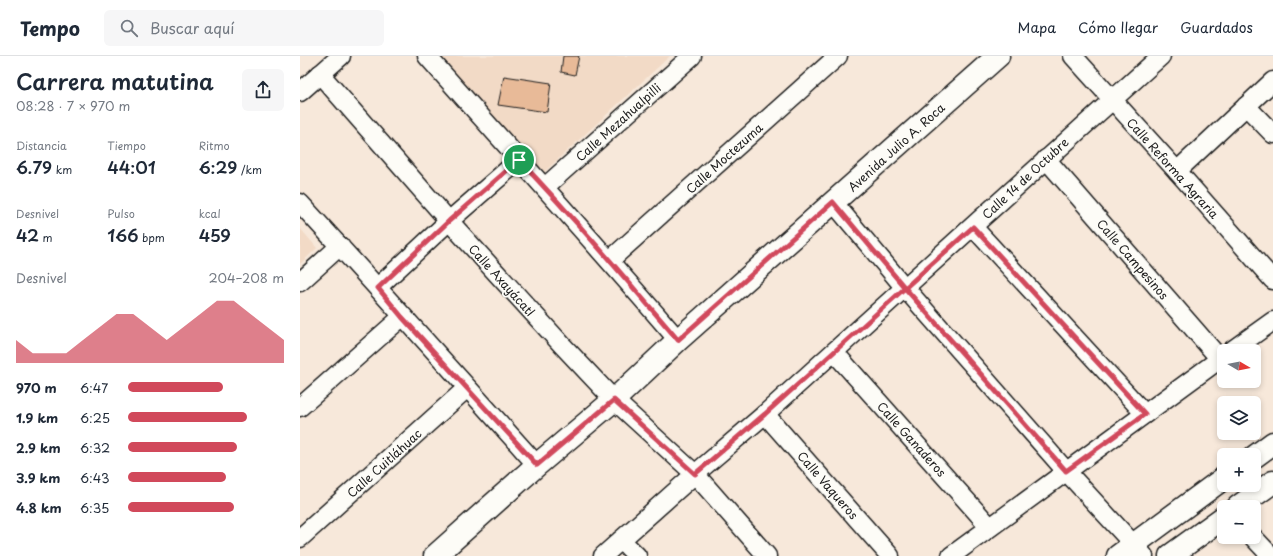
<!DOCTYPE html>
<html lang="es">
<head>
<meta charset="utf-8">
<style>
	body { margin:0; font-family:"Playpen Sans",sans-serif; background:#f6f6f7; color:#1f2937; height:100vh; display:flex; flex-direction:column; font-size:15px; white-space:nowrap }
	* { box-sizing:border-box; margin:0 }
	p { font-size:13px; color:#747a83 }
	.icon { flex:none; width:22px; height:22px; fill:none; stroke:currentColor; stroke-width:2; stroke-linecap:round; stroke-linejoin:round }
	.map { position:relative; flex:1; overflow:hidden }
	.panel { display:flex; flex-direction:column; background:#fff; width:300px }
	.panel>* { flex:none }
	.needle { width:26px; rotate:100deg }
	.buttons { position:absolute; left:917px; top:288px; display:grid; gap:8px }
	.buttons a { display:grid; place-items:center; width:44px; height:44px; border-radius:6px; background:#fff; box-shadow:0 2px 6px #0003; font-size:20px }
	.pin { position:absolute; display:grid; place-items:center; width:34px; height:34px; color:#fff; margin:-17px; border:2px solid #fff; border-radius:50%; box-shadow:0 1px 4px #0007 }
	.round { display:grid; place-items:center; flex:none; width:42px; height:42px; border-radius:6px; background:#f6f6f7 }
	.summary { display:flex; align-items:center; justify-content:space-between; height:68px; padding:0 16px }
	h1 { font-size:22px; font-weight:600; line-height:30px }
	.stats { display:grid; grid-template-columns:repeat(3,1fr); gap:6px; height:68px; padding:4px 16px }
	.stats div { display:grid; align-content:center }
	.stats b { font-size:17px; font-weight:600 }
	.stats small { font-size:11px; font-weight:400 }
	.stats p { font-size:11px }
	.chart { height:112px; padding:8px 16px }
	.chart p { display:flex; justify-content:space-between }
	.chart svg { width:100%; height:72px; margin-top:4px; fill:#d1495b; opacity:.7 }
	ul { padding:0 16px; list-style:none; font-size:13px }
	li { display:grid; grid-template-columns:64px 48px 1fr; align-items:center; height:30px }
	li i { height:10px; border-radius:5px; background:#d1495b }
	header { display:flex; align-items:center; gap:24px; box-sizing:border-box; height:56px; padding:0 20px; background:#fff; border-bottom:1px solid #e0e1e3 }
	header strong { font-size:19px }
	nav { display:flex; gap:22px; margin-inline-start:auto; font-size:14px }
	.search { width:280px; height:36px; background:#f6f6f7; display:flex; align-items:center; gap:10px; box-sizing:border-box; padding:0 14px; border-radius:6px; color:#747a83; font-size:15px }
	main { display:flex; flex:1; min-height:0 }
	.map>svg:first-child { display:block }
	.built { fill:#f2dac6 }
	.building { fill:#e8ba98; stroke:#1c1c1c }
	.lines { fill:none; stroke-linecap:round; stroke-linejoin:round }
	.minor-casing { stroke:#1c1c1c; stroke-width:21 }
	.tertiary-casing { stroke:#1c1c1c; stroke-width:25 }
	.minor { stroke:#fdfcf7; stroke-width:18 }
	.tertiary { stroke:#fdfcf7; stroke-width:22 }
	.route-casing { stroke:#fff; stroke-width:8 }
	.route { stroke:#d1495b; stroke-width:5 }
	.labels { text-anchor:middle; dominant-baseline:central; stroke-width:3.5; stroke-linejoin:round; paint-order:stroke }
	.street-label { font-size:12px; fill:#1c1c1c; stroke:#fdfcf7 }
</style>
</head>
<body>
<header>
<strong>Tempo</strong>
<div class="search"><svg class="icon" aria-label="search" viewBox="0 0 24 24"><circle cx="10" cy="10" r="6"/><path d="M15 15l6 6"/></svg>Buscar aquí</div>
<nav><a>Mapa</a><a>Cómo llegar</a><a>Guardados</a></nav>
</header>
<main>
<section class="panel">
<div class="summary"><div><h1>Carrera matutina</h1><p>08:28 · 7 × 970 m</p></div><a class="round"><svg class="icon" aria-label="share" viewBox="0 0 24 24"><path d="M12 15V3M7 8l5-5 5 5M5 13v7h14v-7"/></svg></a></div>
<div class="stats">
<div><p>Distancia</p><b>6.79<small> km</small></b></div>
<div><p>Tiempo</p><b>44:01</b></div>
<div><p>Ritmo</p><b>6:29<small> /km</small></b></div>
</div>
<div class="stats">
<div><p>Desnivel</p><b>42<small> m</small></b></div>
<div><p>Pulso</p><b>166<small> bpm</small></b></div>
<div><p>kcal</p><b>459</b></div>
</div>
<div class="chart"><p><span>Desnivel</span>204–208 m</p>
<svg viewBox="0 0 160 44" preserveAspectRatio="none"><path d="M0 44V30L10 38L20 38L30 38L40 30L50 22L60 14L70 14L80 22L90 30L100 22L110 14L120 6L130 6L140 14L150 22L160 30V44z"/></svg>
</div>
<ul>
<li><b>970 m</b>6:47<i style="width:61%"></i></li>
<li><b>1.9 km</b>6:25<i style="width:76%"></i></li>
<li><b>2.9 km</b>6:32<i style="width:70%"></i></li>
<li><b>3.9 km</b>6:43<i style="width:63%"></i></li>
<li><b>4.8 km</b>6:35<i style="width:68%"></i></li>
</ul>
</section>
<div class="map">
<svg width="973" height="500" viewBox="0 0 973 500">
	<rect width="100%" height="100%" fill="#f7e8da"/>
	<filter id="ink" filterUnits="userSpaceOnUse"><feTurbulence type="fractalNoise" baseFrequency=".025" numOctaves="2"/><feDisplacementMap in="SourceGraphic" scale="8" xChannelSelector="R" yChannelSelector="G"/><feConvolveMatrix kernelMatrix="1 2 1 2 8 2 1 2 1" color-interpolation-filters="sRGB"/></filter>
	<g filter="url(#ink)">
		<g class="built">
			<path d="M136,0H370L242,118Z"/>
			<path d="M0,172L17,192L0,208Z"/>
		</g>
		<g class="building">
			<path d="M263,0H279L275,19L261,16Z"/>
			<path d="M204,20L251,27L247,56L198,49Z"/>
		</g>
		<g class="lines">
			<defs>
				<g id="minor">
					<path d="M127,0C211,95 296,188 378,284"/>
					<path d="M773,0L877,115L973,224"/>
					<path d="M20,18L149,165L263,290L314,344L395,418L467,500"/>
					<path d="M0,36L41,0"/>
					<path d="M946,50L973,78"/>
					<path d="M746,103L920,303"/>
					<path d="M877,115L973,25"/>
					<path d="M245,131L392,0"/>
					<path d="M533,146L605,232L766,415L844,500"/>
					<path d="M0,147C80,234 158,321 237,409"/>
					<path d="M673,171L845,358"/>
					<path d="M310,204L538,0"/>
					<path d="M0,226L40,190"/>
					<path d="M78,231L149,165L219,104"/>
					<path d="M931,295L973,265"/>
					<path d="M534,296L690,471"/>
					<path d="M0,351L102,261"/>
					<path d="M465,358L590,500"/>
					<path d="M953,481L971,500"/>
					<path d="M0,482L167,332"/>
					<path d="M321,484L337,500"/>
					<path d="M303,500L395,418L465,358L861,0"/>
					<path d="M651,500L924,300"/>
				</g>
				<g id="tertiary">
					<path d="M954,401L973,387"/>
					<path d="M938,451L973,426"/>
					<path d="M135,500L237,409L314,344L378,284L698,0"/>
					<path d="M818,500L924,422"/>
					<path d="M870,500L924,461"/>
				</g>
			</defs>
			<use href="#minor" class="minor-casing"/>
			<use href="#tertiary" class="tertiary-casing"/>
			<use href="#minor" class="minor"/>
			<use href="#tertiary" class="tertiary"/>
		</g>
	</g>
	<g class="lines" filter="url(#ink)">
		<defs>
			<path id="route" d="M219,104L149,165L78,232L102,261L237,409L314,344L395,418L465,358L605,232L766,415L845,358L673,171L605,232L533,146L378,284C326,223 274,162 219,104"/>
		</defs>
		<use href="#route" class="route-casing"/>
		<use href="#route" class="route"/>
	</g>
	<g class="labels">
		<g class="street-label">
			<text transform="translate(318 66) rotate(-42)">Calle Mezahualpilli</text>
			<text transform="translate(596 91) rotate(-42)">Avenida Julio A. Roca</text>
			<text transform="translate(424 102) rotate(-42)">Calle Moctezuma</text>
			<text transform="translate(873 112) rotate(48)">Calle Reforma Agraria</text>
			<text transform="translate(725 122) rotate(-43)">Calle 14 de Octubre</text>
			<text transform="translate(833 203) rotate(49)">Calle Campesinos</text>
			<text transform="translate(202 224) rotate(48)">Calle Axayácatl</text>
			<text transform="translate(612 383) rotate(48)">Calle Ganaderos</text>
			<text transform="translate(84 407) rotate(-42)">Calle Cuitláhuac</text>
			<text transform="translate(528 429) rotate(49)">Calle Vaqueros</text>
		</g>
	</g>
</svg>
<div class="buttons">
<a><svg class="needle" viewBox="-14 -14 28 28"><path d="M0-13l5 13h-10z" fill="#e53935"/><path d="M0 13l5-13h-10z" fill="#747a83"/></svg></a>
<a><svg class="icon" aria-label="layers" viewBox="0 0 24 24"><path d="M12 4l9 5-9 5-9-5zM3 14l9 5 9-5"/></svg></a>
<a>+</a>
<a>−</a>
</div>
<div class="pin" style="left:219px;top:104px;background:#1e9e55"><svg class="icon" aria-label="arrive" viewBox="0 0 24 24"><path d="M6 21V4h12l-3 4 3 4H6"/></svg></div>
</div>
</main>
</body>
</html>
